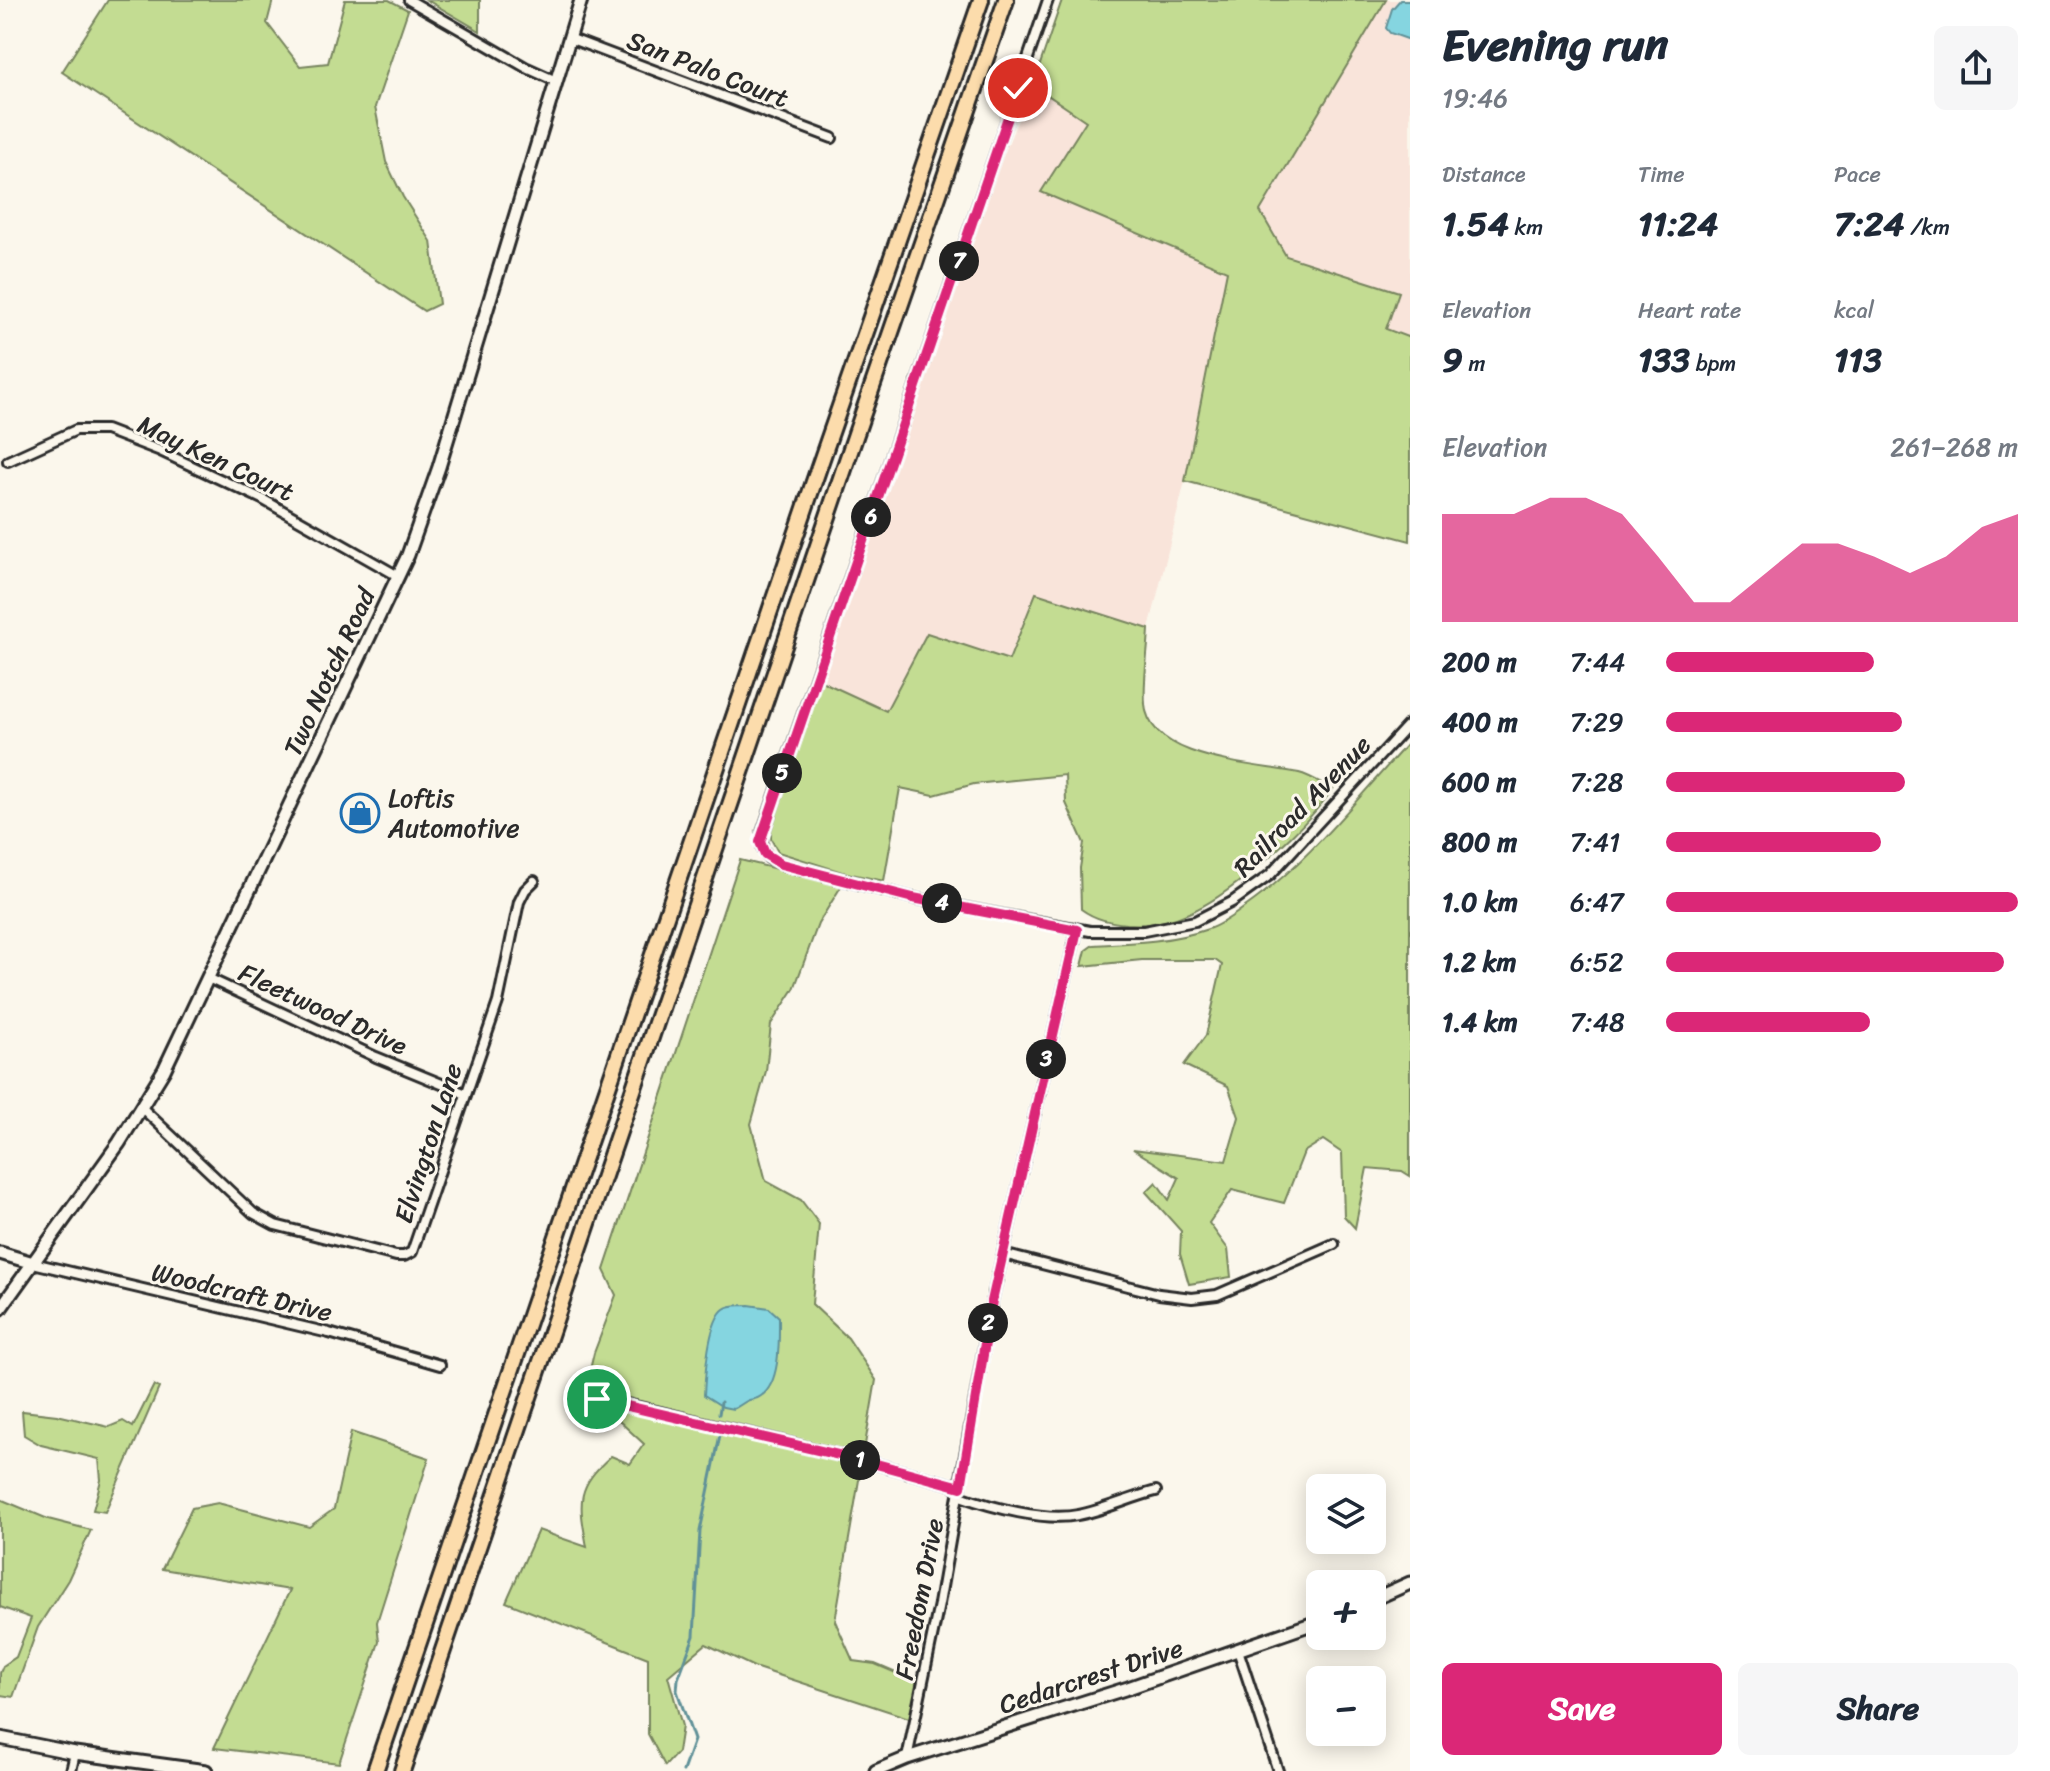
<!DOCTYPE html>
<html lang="en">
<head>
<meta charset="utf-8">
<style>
	body { margin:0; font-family:Sriracha,sans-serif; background:#f6f6f7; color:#1f2937; height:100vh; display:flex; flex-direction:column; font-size:30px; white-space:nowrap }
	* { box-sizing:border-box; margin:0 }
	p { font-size:26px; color:#747a83 }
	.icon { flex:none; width:44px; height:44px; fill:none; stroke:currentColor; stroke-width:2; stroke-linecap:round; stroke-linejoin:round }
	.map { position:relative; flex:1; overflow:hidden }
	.panel { display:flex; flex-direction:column; background:#fff; width:640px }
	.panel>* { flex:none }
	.fabs { position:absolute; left:1306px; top:1474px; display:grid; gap:16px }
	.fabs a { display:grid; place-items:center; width:80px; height:80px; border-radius:12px; background:#fff; box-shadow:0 4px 20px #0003; font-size:40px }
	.pin { position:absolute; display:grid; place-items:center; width:68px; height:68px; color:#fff; margin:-34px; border:4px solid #fff; border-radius:50%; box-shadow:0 2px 8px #0007 }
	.km { position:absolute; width:40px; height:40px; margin:-20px; border-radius:50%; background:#222; color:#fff; font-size:22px; line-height:40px; text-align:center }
	.round { display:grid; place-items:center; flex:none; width:84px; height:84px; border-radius:12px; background:#f6f6f7 }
	.head { display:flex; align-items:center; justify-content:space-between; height:136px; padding:0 32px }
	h1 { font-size:44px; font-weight:800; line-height:60px }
	.stats { display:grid; grid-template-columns:repeat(3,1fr); gap:12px; height:136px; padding:8px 32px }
	.stats div { display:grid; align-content:center }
	.stats b { font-size:34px; font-weight:800 }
	.stats small { font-size:22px; font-weight:400 }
	.stats p { font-size:22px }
	.chart { height:224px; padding:16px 32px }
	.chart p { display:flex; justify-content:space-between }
	.chart svg { width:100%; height:144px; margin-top:8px; fill:#db2777; opacity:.7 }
	.cta { display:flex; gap:16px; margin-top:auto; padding:16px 32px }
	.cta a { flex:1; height:92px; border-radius:12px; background:#db2777; color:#fff; font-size:32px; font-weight:800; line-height:92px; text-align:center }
	.cta a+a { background:#f6f6f7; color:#1f2937 }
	ul { padding:0 32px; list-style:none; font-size:26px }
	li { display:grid; grid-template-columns:128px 96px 1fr; align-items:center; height:60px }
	li i { height:20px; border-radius:10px; background:#db2777 }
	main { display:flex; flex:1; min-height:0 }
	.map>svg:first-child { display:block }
	.built { fill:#f9e4da }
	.green { fill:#c3dc92; stroke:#77845e; stroke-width:2 }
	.water { fill:#85d5e0; stroke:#619198; stroke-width:2 }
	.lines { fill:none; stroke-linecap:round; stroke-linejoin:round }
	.stream { stroke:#619198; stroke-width:3 }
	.street-casing { stroke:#2b2b2b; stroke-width:14 }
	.secondary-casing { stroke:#2b2b2b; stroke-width:17 }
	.highway-casing { stroke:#2b2b2b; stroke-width:20 }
	.street { stroke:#fbf7ec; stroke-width:8 }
	.secondary { stroke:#fbf7ec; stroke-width:11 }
	.highway { stroke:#fcdcac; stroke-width:14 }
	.route-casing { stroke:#fff; stroke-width:16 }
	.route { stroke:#db2777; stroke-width:10 }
	.labels { text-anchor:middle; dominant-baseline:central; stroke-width:6; stroke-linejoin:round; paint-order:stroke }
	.street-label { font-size:26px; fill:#2b2b2b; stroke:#fbf7ec }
	.poi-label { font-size:26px; fill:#2b2b2b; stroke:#fbf7ec; text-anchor:start }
</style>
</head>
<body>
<main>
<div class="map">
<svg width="1410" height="1771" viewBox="0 0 1410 1771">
	<rect width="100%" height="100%" fill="#fbf7ec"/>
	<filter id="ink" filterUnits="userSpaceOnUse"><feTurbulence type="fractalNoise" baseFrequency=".0125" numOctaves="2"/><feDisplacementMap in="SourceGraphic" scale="16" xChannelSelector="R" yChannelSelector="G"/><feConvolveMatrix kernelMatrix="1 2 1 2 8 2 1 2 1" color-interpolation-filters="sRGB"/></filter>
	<g filter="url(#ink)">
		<g class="built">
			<path d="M1386,0H1410V338L1386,329L1399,292L1286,256L1260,211Z"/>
			<path d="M1033,85L1086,121L1042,192L1227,270L1185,481L1149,629L1036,593L1008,660L886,711L821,681L992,182Z"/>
		</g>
		<g class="green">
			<path d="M108,0H273L267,23L300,66L328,63L345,0H389L408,10L375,107L386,162L403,197L431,241L439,304L424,311L62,72Z"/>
			<path d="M427,0H480V31Z"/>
			<path d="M1062,0H1386L1260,211L1286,256L1399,292L1386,329L1410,338V541L1185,481L1227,271L1041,192L1086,121L1033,85Z"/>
			<path d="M1036,593L1149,629C1148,654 1143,680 1145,704C1149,761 1258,764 1299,773C1311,776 1322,784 1333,789C1307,824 1278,850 1245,877C1211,904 1174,928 1127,924C1110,922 1096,920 1081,909L1080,868L1084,843L1066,803L1065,775L974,784L934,795L900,788L884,881L842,872L778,852L771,839V831L821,681L886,711L927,633L1009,660Z"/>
			<path d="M1410,741V1176L1402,1171L1367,1168L1355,1228L1344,1216L1342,1153L1323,1140L1304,1152L1284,1203L1232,1190L1209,1223L1228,1249L1231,1277L1189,1284L1180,1254L1181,1231L1146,1192L1156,1182L1169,1200L1179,1178L1133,1149L1226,1161L1239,1117L1228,1086L1184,1065L1206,1035L1222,965L1215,960H1142L1082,966L1086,950L1093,945C1131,943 1171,942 1208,929C1221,925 1234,915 1245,907C1309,862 1357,798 1410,741Z"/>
			<path d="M740,860L842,885L818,924L794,989L771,1024L766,1071L751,1124L766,1181L801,1200L819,1224L812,1304L848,1338L876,1380L835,1621L853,1661L875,1664L922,1684L915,1720L754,1667L706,1644L668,1676L682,1726L678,1752L665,1766L648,1734V1658L506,1602L538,1530L587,1547C579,1502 575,1488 611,1456L630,1464L644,1444L617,1419L620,1388L587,1382L594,1353L616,1295L604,1270Z"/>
			<path d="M154,1385L159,1388L105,1512L93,1510L101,1480L99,1459L41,1445L24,1435L22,1411L57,1415L109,1427L123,1421L133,1427Z"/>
			<path d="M351,1432L429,1458L377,1622L379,1642L339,1763L214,1748L290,1590L162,1569L192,1508L218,1503L309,1527L334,1509Z"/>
			<path d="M0,1499L48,1519L91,1530L68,1580L38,1627L13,1697L0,1695V1673L3,1666L16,1657L31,1618L0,1607Z"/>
		</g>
		<g class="water">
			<path d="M1400,0H1410V40L1390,33L1386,28L1392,9Z"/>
			<path d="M749,1305L769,1308L779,1317C779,1338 781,1383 761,1396C756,1400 755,1398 749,1400C743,1402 739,1407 733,1409L723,1407L704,1395C705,1376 708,1321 724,1309C731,1304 740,1306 749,1305Z"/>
		</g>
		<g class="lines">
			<g class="stream">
				<path d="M719,1414L721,1402"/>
				<path d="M683,1771L694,1740L677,1691L678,1679L694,1636L700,1531L721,1430"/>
			</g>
			<defs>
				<g id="street">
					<path d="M409,0L527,68L556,81"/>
					<path d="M1048,0L762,833V848L769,858L781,864L913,898L1090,931H1144L1195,921L1232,902L1270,875L1410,723"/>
					<path d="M569,38L832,138"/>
					<path d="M8,461L76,430H106L158,450L262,499L398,576"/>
					<path d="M208,978L376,1057L466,1094"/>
					<path d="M142,1108L253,1213L275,1225L396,1256H404L412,1252L498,1002L519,902L525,890L534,881"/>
					<path d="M1003,1254L1159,1294L1192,1298L1217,1295L1334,1244"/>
					<path d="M33,1263L329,1333L440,1365"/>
					<path d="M597,1399L631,1405L869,1462L961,1487"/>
					<path d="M960,1496C991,1507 1045,1522 1078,1515C1104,1510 1129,1498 1156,1491"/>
					<path d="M1238,1650L1278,1771"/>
					<path d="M907,1758L939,1604L992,1301L1077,930"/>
					<path d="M71,1771L75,1753"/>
				</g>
				<g id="secondary">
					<path d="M0,1253L33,1263"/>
					<path d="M0,1309L119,1143L164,1070L408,555L439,467L581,0"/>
					<path d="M1372,1600L1410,1583"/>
					<path d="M0,1738L75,1753L206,1771"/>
					<path d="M876,1771L907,1758L1128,1688L1320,1621"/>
				</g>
				<g id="highway">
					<path d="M375,1771L819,467L981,0"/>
					<path d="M402,1771L861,419L1006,0"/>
				</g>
			</defs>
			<use href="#street" class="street-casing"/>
			<use href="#secondary" class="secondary-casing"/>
			<use href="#highway" class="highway-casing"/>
			<use href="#street" class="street"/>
			<use href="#secondary" class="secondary"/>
			<use href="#highway" class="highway"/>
		</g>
	</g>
	<g class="lines" filter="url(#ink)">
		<defs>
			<path id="route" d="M597,1399L869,1462L961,1487L992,1301L1077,930L913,898L781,864L765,854L760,842L1018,88"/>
		</defs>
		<use href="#route" class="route-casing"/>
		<use href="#route" class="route"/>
	</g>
	<defs>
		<symbol id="shop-ring" viewBox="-11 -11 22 22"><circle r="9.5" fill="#fbf7ec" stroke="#1f6fb2" stroke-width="1.5"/><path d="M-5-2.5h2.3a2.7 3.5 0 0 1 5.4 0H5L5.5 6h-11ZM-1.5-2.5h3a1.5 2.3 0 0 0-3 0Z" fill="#1f6fb2"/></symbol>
	</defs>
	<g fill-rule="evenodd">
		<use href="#shop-ring" x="338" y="791" width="44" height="44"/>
	</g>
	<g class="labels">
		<g class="street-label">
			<text transform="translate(708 69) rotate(21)">San Palo Court</text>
			<text transform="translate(216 458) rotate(25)">May Ken Court</text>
			<text transform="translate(329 672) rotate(-65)">Two Notch Road</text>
			<text transform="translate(1302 806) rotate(-46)">Railroad Avenue</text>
			<text transform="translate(323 1009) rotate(25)">Fleetwood Drive</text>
			<text transform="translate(428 1143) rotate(-72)">Elvington Lane</text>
			<text transform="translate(242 1292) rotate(13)">Woodcraft Drive</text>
			<text transform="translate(919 1599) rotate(-79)">Freedom Drive</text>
			<text transform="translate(1091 1676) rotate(-18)">Cedarcrest Drive</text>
		</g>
		<g class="poi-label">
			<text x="388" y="798">Loftis<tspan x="388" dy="30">Automotive</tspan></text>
		</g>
	</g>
</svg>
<div class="fabs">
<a><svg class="icon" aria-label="layers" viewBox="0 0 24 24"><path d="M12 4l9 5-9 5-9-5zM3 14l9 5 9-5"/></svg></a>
<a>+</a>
<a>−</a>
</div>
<div class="pin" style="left:597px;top:1399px;background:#1e9e55"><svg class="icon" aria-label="arrive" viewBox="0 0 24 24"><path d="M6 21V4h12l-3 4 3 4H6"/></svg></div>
<div class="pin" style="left:1018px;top:88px;background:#d93025"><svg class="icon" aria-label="check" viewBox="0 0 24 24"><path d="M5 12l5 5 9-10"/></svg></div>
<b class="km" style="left:860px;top:1460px">1</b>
<b class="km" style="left:988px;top:1323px">2</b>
<b class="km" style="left:1046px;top:1059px">3</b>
<b class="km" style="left:942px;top:903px">4</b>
<b class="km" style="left:782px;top:773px">5</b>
<b class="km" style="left:871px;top:517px">6</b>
<b class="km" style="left:959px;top:261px">7</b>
</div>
<section class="panel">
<div class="head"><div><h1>Evening run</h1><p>19:46</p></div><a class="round"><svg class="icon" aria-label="share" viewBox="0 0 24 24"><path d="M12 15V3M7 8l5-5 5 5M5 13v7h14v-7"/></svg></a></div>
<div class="stats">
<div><p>Distance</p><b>1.54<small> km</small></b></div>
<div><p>Time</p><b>11:24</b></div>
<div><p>Pace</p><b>7:24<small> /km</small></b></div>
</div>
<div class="stats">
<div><p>Elevation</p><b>9<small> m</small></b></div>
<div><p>Heart rate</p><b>133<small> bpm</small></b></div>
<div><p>kcal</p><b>113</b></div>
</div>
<div class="chart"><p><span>Elevation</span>261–268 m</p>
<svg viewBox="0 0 160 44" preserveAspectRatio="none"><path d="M0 44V11L10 11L20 11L30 6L40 6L50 11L60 24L70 38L80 38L90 29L100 20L110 20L120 24L130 29L140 24L150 15L160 11V44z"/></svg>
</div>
<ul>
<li><b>200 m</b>7:44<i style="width:59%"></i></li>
<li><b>400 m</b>7:29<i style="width:67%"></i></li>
<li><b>600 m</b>7:28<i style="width:68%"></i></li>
<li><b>800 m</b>7:41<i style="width:61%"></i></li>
<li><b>1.0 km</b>6:47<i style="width:100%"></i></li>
<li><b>1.2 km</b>6:52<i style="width:96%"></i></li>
<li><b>1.4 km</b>7:48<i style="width:58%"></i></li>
</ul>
<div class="cta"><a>Save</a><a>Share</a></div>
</section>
</main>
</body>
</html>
